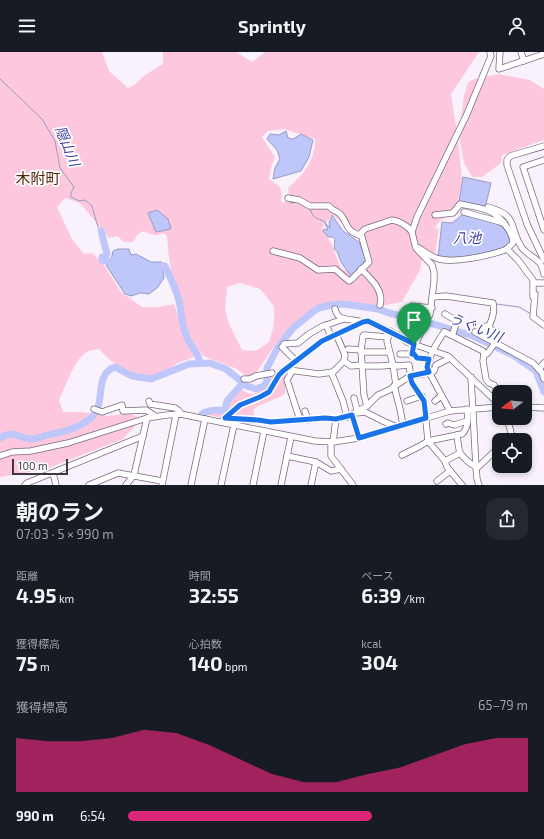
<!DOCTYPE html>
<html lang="ja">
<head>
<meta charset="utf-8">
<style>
	body { margin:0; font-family:"Exo 2","Noto Sans JP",sans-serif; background:#242831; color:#f1f3f6; height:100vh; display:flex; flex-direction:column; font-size:15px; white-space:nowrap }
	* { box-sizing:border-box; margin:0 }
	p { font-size:13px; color:#9ea1a6 }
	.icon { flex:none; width:22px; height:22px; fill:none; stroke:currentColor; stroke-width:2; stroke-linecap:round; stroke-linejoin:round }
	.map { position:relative; height:433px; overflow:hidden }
	.drawer { display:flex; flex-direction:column; background:#171b24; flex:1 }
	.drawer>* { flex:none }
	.needle { width:26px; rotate:254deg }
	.fabs { position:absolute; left:492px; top:333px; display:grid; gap:8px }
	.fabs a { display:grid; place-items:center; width:40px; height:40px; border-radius:8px; background:#171b24; box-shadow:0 2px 6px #0003; font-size:20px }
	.scale { position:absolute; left:12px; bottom:10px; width:56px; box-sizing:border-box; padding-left:4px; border:2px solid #3f3842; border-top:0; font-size:11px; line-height:14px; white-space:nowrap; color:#3f3842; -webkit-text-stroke:3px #fff; paint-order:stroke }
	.pin { position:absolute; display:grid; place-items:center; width:34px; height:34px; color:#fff; margin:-41px -17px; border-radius:50% 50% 50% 0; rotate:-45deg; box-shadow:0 0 4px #0007 }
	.pin .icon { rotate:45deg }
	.round { display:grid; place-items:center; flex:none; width:42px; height:42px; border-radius:12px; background:#242831 }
	.head { display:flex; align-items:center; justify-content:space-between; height:68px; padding:0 16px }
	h1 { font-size:22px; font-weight:700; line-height:30px }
	.metrics { display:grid; grid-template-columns:repeat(3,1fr); gap:6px; height:68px; padding:4px 16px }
	.metrics div { display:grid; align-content:center }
	.metrics b { font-size:20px; font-weight:700 }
	.metrics small { font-size:11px; font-weight:400 }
	.metrics p { font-size:11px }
	.chart { height:112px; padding:8px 16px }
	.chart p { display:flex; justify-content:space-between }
	.chart svg { width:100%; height:72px; margin-top:4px; fill:#db2777; opacity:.7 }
	ul { padding:0 16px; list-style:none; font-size:13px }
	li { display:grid; grid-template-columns:64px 48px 1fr; align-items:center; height:30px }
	li i { height:10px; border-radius:5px; background:#db2777 }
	header { display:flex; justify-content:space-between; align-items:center; height:52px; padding:0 16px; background:#171b24; font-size:18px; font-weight:700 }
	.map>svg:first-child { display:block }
	.green { fill:#fdc8dd; fill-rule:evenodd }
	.water { fill:#bec6fa; stroke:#989bc3 }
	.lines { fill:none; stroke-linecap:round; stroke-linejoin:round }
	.stream { stroke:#989bc3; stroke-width:1 }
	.river { stroke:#bec6fa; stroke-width:7 }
	.minor-casing { stroke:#786a7f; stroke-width:7 }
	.minor { stroke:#fff; stroke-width:5.5 }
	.route-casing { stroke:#fff; stroke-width:8 }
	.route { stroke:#1a73e8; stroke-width:5 }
	.labels { text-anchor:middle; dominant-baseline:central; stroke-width:3.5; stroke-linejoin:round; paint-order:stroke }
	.water-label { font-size:14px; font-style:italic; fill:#3f3f9f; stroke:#fff }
	.quarter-label { font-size:15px; fill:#522405; stroke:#fff }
</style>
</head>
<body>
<header><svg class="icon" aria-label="menu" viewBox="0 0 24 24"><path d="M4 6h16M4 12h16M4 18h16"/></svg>Sprintly<svg class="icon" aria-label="person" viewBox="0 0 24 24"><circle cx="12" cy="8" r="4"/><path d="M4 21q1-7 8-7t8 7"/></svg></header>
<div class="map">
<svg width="544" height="433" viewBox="0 0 544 433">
	<rect width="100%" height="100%" fill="#f9f2fc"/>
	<g class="green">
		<path d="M0,0H102L109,19L128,36L134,33L145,23L163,12V0H236L252,10L265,0H479L451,42L458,87L462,127L457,155L439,170L435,176L439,177L435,203L424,198L420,218L402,250L376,255L347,251L324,252L303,264L286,280L277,290L254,324H246L237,317L203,304L190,286L172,223L169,206L167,184L163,181C155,185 151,183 144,179L138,182L133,190H124L117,184L109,186L80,151L65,146L57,155L72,187L84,202L92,201L104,213L121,240L142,255H158L174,252L180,269L184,286L195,303C190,308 184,308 178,311C171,315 164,320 156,323C135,331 113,312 99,297C94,298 88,298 84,302C74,310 65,335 59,348L63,360H81L108,364L130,361L139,366L134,375L123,387L46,417L0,425ZM284,77L315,87C315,109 304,122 288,136L289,144L284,151L281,149C283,135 280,134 269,127L272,112L275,105L262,85L268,79ZM332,162L358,186L366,197L369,209C359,220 355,222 341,217L331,191L322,177L325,171L331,166ZM240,231L260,237L274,254V273L269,290L258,298L250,299L242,298L229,272L225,257L227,235Z"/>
		<path d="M499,22L530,28L544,37V88L502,103L501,111L482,125H472L464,111L459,85L464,43L468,31L474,27Z"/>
		<path d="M280,319L284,321L286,327L285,342L282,344L258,354L253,358L256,370L252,371L207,363L208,359L223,357L239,337C244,338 249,343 254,342C259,341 259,335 262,332C266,325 273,322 280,319Z"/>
	</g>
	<g class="water">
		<path d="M286,79L288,86L293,87L301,82L313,88L309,105L301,119L273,127L275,116L280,107L277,98L267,87L270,82L279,83Z"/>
		<path d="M463,125L491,131L485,156L459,150Z"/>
		<path d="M157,158L168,167L171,177L156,180L148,161Z"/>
		<path d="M332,163L343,179L359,190L366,208L351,224L341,210L337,199L334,197L335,187L333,185H328L323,179L324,177L328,178L325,171L330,176L329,170L332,165Z"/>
		<path d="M462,163C481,167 507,167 510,191C493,206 459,206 438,205L442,170L452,171Z"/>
		<path d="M118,197H129L131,203L136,202L151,210H162L164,226L157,236L149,242L140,241L131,244L125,242L121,236L106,213L111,208L113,199Z"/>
	</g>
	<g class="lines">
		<g class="stream">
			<path d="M0,27L42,67L55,89L60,116L74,135L71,141V145L79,149L85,148L92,154L98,175L101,179"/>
			<path d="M290,151L297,150"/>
			<path d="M307,155L311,159C313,168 321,166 326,171"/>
			<path d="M496,252L519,255L531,262"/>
		</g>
		<g class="river">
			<path d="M101,179L107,202L105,205H102V208L118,211"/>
			<path d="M154,215L165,214C170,225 176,237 179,249C182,261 181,272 186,283C189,293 199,301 200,311"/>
			<path d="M202,362C209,357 217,359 225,358L227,349L243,331"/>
			<path d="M0,386C13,377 19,387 32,387C37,387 43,384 47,383C63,380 77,377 90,367C108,354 92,323 115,315L132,324L151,327L189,312L210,311L226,317L247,334L256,337L264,334L267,329V316L278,295L293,276L314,259L319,256L331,253L344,252L378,257L389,261L433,272L473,284L513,303L536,319L544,340"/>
		</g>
		<defs>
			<g id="minor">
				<path d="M500,0L499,17L544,2"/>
				<path d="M521,0L524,9"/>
				<path d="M544,94L510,104L507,108V113L527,172L544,208"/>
				<path d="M544,108L523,115L544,178"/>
				<path d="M288,146L299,148L310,154H329C332,159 336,158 340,162C348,170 345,179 359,183L365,177L392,168C399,169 408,174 412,180"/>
				<path d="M488,155C520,164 508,175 522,196C527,202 534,205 539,210C542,213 543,218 544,222"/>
				<path d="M464,160L504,171"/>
				<path d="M419,196C425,200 431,205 439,207C454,211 487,204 502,199L507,197L513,191C513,184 510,179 506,174C495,156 479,156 460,152L453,161L435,163"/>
				<path d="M507,197L518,208L533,228V245"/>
				<path d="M273,199L300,206L318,218L335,217L349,229L352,227L369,210L361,182"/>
				<path d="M361,217C371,227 384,238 380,253"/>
				<path d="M534,231H544"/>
				<path d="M535,242L533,265L544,273"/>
				<path d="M433,245L446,244L493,251C495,259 493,266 489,274H486L481,283"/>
				<path d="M412,254L432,256"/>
				<path d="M335,257C338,271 352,266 362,270"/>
				<path d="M445,262L457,269L453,281"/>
				<path d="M326,273L331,284"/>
				<path d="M390,279L387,289L393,313L398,314L409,313L412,331L424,349L428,389L445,409L447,415L462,433"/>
				<path d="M444,280C437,291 425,308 429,320L450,359"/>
				<path d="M445,280L483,299L484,302L483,309L486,327L489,331L494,333L499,341"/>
				<path d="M475,280L533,311L542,321L544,327"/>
				<path d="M336,282L345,303L344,309L333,320L332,322L343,349L347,365"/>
				<path d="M284,292L298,291L309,282L323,274L344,267"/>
				<path d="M415,293L430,262L434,229V220L432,213L416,196L414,189L412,180L417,165L467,62L491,4L490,0"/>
				<path d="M282,295L295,308L299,307"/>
				<path d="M348,297L361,298"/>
				<path d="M361,300H389"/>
				<path d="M400,302H414L417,306L429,307"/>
				<path d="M484,302H487L500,284L498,280L491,278L489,274"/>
				<path d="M344,309L351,314L362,313"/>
				<path d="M363,314H381L393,313L396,333"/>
				<path d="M539,317L544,311"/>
				<path d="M289,318L319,322L333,320"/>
				<path d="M292,319L287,328L300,368"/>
				<path d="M471,325L476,415L477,427L479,433"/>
				<path d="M244,327H250L256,324L272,321"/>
				<path d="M394,334L400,357L403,373"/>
				<path d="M354,346L357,358"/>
				<path d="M149,349L150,352L175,356L178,358L181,362"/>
				<path d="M407,349L422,344"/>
				<path d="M435,349L441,344"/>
				<path d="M367,354L364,343L361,298L363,284L364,283L388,285"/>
				<path d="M525,355L544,356"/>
				<path d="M94,357L102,360L122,353L123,359L146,358L155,364"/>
				<path d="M305,359L308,368"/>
				<path d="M356,361L365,360L385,370L397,375"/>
				<path d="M352,363L359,386"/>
				<path d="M225,366L236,368H258L271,370L325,366L336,367L347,365L367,354L378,343L389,338L410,324L424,322L434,319L436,313L450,306"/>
				<path d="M507,366L513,388"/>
				<path d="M221,370L240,353L260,345L269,340L279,323L283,319L322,289L363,270L368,269L399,284L407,290L448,304L499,352"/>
				<path d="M446,372L448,371L454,373L467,369"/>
				<path d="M457,383C458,388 458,396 460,400C462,405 473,415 478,415L494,400L499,398"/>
				<path d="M331,390V404L353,433"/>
				<path d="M333,390L336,367"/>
				<path d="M402,403L420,394L428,389L462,382C469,375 468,366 467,357"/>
				<path d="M0,404L12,400L31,399L68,391L147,366L167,363L181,362L195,365L315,389L333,390L359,386L450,359L499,355"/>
				<path d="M287,404L316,410L331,419L341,417"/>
				<path d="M445,409L460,401"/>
				<path d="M53,421L56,433"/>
				<path d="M437,429L450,419"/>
				<path d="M25,433L27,431L143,384"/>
				<path d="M89,433L118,421L162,429"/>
				<path d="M126,433L134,423L147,366"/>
				<path d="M162,433L176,363"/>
				<path d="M191,433L205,367"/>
				<path d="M221,433L234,373"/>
				<path d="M253,433L264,379"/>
				<path d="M281,433L291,385"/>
				<path d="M311,433L316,410"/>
			</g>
		</defs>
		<use href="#minor" class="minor-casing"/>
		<use href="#minor" class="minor"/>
	</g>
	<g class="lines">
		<defs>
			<path id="route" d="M368,269L414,292L412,302H414L417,306L429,307L427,315L429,320L410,324L412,331L424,349L426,366L359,386L352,363L336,367L325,366L271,370L258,368L225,366L240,353L260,345L269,340L279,323L283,319L322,289L363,270Z"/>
		</defs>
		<use href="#route" class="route-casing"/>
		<use href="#route" class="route"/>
	</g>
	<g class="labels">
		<g class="water-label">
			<text transform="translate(68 94) rotate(68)">隠山川</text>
			<text x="467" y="185">八池</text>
			<text transform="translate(476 275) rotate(21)">うぐい川</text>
		</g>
		<g class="quarter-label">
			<text x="38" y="126">木附町</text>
		</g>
	</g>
</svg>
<div class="fabs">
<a><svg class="needle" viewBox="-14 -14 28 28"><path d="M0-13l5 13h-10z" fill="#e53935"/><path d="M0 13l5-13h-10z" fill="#9ea1a6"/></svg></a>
<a><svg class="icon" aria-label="locate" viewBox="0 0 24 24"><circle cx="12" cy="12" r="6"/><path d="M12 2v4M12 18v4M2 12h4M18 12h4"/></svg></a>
</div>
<div class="scale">100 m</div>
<div class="pin" style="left:414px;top:292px;background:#1e9e55"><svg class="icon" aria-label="arrive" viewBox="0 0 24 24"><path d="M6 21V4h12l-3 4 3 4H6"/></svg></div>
</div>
<section class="drawer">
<div class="head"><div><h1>朝のラン</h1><p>07:03 · 5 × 990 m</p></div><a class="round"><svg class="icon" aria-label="share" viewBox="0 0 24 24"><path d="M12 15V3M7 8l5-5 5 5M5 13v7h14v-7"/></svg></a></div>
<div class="metrics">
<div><p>距離</p><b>4.95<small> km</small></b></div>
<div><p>時間</p><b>32:55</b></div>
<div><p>ペース</p><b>6:39<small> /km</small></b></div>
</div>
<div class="metrics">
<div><p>獲得標高</p><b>75<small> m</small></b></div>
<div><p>心拍数</p><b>140<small> bpm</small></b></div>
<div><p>kcal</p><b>304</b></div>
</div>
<div class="chart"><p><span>獲得標高</span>65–79 m</p>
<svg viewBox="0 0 160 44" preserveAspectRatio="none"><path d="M0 44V11L10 13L20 13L30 11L40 6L50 8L60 15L70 24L80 33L90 38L100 38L110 33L120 29L130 22L140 15L150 11L160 11V44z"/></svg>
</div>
<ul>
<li><b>990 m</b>6:54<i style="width:61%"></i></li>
</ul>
</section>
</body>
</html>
